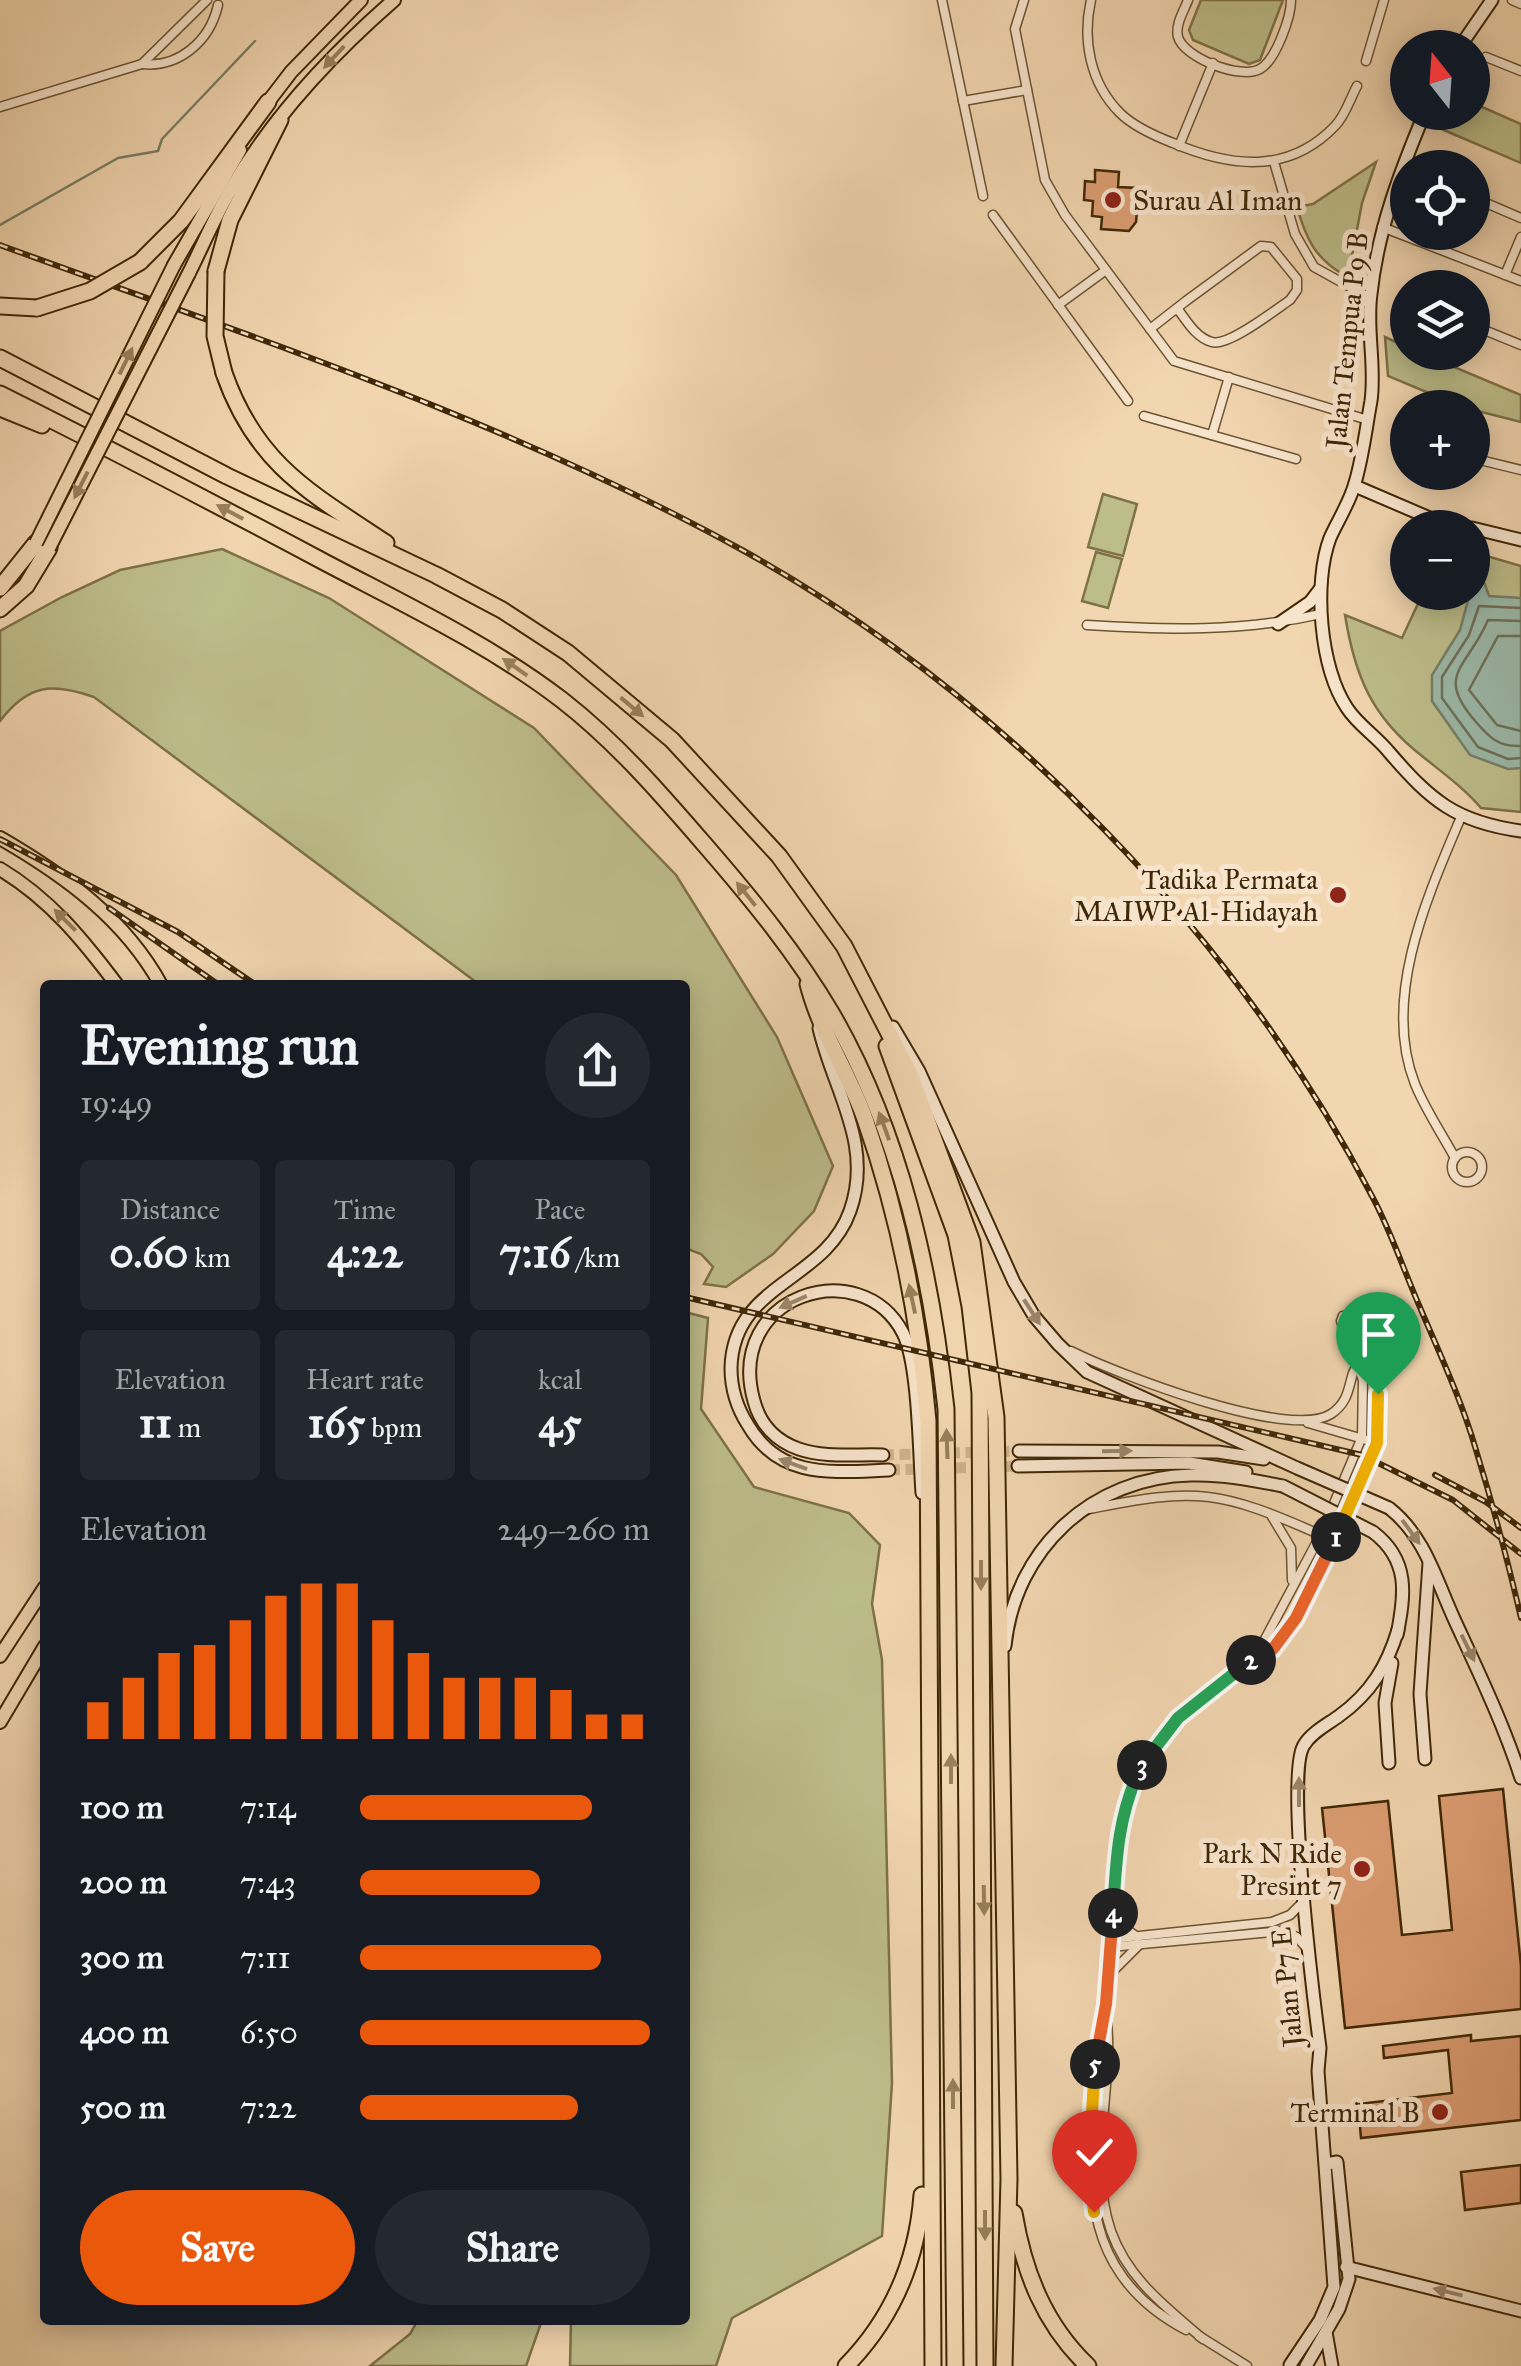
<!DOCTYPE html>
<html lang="en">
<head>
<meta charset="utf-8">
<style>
	body { margin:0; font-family:"IM FELL Great Primer",serif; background:#242831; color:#f1f3f6; height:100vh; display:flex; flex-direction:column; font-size:38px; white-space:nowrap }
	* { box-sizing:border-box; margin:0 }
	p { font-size:32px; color:#9ea1a6 }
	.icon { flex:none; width:55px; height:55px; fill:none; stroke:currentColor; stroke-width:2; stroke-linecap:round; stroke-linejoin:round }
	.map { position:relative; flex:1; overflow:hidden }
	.sheet { position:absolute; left:40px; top:980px; width:650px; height:1345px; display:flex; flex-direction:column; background:#171b24; border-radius:10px; box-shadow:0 5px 25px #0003 }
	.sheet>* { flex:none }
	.needle { width:65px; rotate:343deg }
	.buttons { position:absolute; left:1390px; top:30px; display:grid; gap:20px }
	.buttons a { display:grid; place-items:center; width:100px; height:100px; border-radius:50%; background:#171b24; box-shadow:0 5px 25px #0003; font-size:50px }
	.pin { position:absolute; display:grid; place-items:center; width:85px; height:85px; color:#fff; margin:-102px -42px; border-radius:50% 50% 50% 0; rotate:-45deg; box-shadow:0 0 10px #0007 }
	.pin .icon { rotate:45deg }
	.km { position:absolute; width:50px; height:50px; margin:-25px; border-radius:50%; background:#222; color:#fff; font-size:28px; line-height:50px; text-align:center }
	.round { display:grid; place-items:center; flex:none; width:105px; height:105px; border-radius:52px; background:#242831 }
	.head { display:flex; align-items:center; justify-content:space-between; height:170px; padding:0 40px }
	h1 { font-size:55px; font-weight:700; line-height:75px }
	.metrics { display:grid; grid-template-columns:repeat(3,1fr); gap:15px; height:170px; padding:10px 40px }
	.metrics div { display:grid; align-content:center; border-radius:10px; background:#242831; text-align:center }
	.metrics b { font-size:42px; font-weight:700 }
	.metrics small { font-size:28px; font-weight:400 }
	.metrics p { font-size:28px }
	.chart { height:280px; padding:20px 40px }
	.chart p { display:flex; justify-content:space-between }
	.chart svg { width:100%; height:180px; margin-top:10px; stroke:#ea580c; stroke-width:6 }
	.button { display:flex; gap:20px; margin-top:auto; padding:20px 40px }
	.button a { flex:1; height:115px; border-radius:60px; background:#ea580c; color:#fff; font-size:40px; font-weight:700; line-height:115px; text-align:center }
	.button a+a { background:#242831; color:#f1f3f6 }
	ul { padding:0 40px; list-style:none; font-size:32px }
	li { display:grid; grid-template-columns:160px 120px 1fr; align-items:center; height:75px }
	li i { height:25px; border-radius:12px; background:#ea580c }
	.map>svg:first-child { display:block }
	.green { fill:#bdbd8a; stroke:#7e7248; stroke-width:2.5 }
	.water { fill:#9bb9a9; stroke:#777f68; stroke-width:2.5 }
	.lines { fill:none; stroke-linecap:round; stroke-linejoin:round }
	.shore { stroke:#6e7058; stroke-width:2.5 }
	.stream { stroke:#777f68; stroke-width:2.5 }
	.building { fill:#dc9d72; stroke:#402807; stroke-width:2.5 }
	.secondary-tunnel { stroke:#ceb38e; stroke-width:11; stroke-dasharray:11 5.5; stroke-linecap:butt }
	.street-casing { stroke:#6c5431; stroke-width:11 }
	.secondary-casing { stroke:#402807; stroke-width:15 }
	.primary-casing { stroke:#402807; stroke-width:16 }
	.highway-casing { stroke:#402807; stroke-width:19 }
	.street { stroke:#f7e4cc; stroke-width:8 }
	.secondary { stroke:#f7e4cc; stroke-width:11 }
	.primary { stroke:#f2d6b0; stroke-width:12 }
	.highway { stroke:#f2d6b0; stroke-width:15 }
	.rail-casing { stroke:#402807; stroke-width:6 }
	.rail { stroke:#f7e4cc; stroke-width:2.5; stroke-dasharray:8; stroke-linecap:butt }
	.secondary-bridge-casing { stroke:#402807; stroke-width:15; stroke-linecap:butt }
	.primary-bridge-casing { stroke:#402807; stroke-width:16; stroke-linecap:butt }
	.highway-bridge-casing { stroke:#402807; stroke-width:19; stroke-linecap:butt }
	.secondary-bridge { stroke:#f7e4cc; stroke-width:11 }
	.primary-bridge { stroke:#f2d6b0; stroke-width:12 }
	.highway-bridge { stroke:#f2d6b0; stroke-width:15 }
	.oneway { fill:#997f5c }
	.oneway2 { fill:#9c866a }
	.split-1-casing { stroke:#fff; stroke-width:20 }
	.split-2-casing { stroke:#fff; stroke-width:20 }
	.split-3-casing { stroke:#fff; stroke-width:20 }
	.split-4-casing { stroke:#fff; stroke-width:20 }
	.split-5-casing { stroke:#fff; stroke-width:20 }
	.split-6-casing { stroke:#fff; stroke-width:20 }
	.split-1 { stroke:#f5b400; stroke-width:12 }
	.split-2 { stroke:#f0652b; stroke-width:12 }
	.split-3 { stroke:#22a559; stroke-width:12 }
	.split-4 { stroke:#22a559; stroke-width:12 }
	.split-5 { stroke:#f0652b; stroke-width:12 }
	.split-6 { stroke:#f5b400; stroke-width:12 }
	.poi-dot { fill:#8f2418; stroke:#f7e4cc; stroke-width:4 }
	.labels { text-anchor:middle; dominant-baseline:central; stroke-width:10; stroke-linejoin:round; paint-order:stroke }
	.poi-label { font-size:28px; fill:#402807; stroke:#f7e4cc; text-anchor:end }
	.street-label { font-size:28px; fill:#402807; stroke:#f7e4cc }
</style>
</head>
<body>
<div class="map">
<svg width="1521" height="2366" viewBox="0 0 1521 2366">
	<rect width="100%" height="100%" fill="#f2d6b0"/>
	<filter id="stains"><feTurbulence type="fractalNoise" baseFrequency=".002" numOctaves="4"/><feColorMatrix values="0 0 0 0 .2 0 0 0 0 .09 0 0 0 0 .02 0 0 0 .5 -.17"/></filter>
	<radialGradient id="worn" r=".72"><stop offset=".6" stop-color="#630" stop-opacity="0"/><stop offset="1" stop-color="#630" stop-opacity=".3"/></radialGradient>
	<g class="green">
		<path d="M1201,0H1283L1260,60L1249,64L1193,40L1189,30Z"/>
		<path d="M1473,103L1521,124V163L1432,125L1438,113L1472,112Z"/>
		<path d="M1376,162L1362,203L1349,272L1344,275C1315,258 1306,239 1297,207L1313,204Z"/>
		<path d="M1385,337L1407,347L1408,352L1421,353L1521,395V422L1462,407L1388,376Z"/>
		<path d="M1103,494L1137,504L1123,556L1088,547Z"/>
		<path d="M222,549L329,598L534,728L676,875L777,1037L833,1166L814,1211L773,1254L726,1287L704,1284L713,1267L701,1254L685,1248V985H480L94,697C53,683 29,683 0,721V631L62,597L120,570Z"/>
		<path d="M1096,552L1122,559L1108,608L1082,601Z"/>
		<path d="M1473,552L1521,566V812L1481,808C1464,788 1443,773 1422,756C1372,717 1355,677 1345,615L1402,638L1423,593L1472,592Z"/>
		<path d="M685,1312L708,1318L701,1409L754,1487L849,1513L880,1545L872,1604L882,1660L892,2083L882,2236L732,2318L716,2366H570L571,2320H685Z"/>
		<path d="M418,2320H542L526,2366H370L410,2334Z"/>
	</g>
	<path class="water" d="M1484,582L1489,596L1521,598V768L1508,769L1470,755L1432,701V675L1460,630L1470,593Z"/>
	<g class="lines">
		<g class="shore">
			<path d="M1521,608L1479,606L1469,635L1442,677V698L1478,747L1508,759L1521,758"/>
			<path d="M1521,621L1488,620C1467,669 1434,674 1476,722C1489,737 1498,747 1521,746"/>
			<path d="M1521,636H1498L1469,690L1497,725L1521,731"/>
		</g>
		<path class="stream" d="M0,225L118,158L158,151L162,139L255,41"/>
	</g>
	<g class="building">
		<path d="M1095,170L1119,172L1118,187L1139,188L1136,222L1129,231L1101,229L1102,217L1092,216L1093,201L1084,200L1085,181L1095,182Z"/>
		<path d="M1503,1789L1521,1966V2009L1345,2028L1322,1808L1388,1801L1402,1935L1452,1930L1439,1796Z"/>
		<path d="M1471,2035V2041L1521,2036V2120L1361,2138L1358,2104L1452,2093L1448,2050L1384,2058L1383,2046Z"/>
		<path d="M1521,2165V2203L1465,2210L1461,2172Z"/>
	</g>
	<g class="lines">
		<g class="secondary-tunnel">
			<path d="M883,1455L1019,1451"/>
			<path d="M889,1470L1018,1466"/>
		</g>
		<defs>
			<g id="street">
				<path d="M942,0L983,196"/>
				<path d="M1024,0L1015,29L1045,180L1065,215L1174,361L1368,420"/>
				<path d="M1091,0C1082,40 1090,83 1120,113C1134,127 1155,136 1173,143C1230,167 1288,175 1335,126C1345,116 1350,99 1357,86"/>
				<path d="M1188,0C1184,11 1175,24 1178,37C1184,58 1241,80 1260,69C1276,60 1291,17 1291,0"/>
				<path d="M1512,0L1521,4"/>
				<path d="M1486,57L1521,71"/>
				<path d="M1366,61L1384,0"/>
				<path d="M142,64C179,68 210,41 218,5"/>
				<path d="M963,101L1027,90"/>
				<path d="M0,107L142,64L207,0"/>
				<path d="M1179,146L1213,63"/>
				<path d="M1274,162L1295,234L1314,267L1370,298"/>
				<path d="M1472,197L1521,218"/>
				<path d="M993,215L1128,401"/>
				<path d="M1382,227L1521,281"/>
				<path d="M1505,275L1521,237"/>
				<path d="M1058,305L1106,270"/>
				<path d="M1472,325L1521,345"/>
				<path d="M1150,329L1186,301L1261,246L1271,247L1297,279V290L1290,300C1275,310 1228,347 1212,342C1196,338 1186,320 1177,308"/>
				<path d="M1144,416L1296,459"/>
				<path d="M1397,431L1408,436"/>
				<path d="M1212,435L1229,377"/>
				<path d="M1472,458L1521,470"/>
				<path d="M1087,625C1167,630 1242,632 1321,614"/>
				<circle cx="1467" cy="1167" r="15"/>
				<path d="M1455,1158C1442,1134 1425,1109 1415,1084C1381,998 1428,895 1461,817"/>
				<path d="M1071,1351C1115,1373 1289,1441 1331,1414C1355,1398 1346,1375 1360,1362"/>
				<path d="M1308,1423L1377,1443"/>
				<path d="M1089,1509C1198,1487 1219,1490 1321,1535"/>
				<path d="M1271,1515L1291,1548L1292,1580"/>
				<path d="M1256,1656L1321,1534L1362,1437L1363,1380L1341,1321L1343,1316"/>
				<path d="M1113,1919L1137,1937"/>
				<path d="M1111,1939L1272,1922L1290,1915L1303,1902"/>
				<path d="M1110,1947L1282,1931L1297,1937L1308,1950"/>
				<path d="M1108,1976L1139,1945"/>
				<path d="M1104,2013C1096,2046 1094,2079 1092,2113C1086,2207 1095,2282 1186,2330"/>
				<path d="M1199,2336L1247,2366"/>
				<path d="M1203,2339C1166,2307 1128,2279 1111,2231C1091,2173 1107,2109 1108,2050C1109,2035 1106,2020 1106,2004C1105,1977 1110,1949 1112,1921C1117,1867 1115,1815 1141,1766C1162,1728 1219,1679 1255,1657C1262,1652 1270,1652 1275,1646C1301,1622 1376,1463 1380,1428C1384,1390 1367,1353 1352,1319L1343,1316"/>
			</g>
			<g id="secondary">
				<path d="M1459,48L1492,0"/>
				<path d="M1425,112C1400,172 1378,229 1371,294C1366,329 1376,365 1371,401C1366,428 1363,456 1355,483C1350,502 1338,520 1330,538C1313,583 1320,668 1347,708C1358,725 1376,736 1389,752C1431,801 1456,822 1521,831"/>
				<path d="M1355,486L1432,519L1469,528"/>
				<path d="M1472,528L1521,540"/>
				<path d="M1278,624L1310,602L1320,589"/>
				<path d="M893,1027L919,1071L1014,1282L1034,1316L1058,1344L1087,1372L1297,1468"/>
				<path d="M819,1028C833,1090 874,1144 850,1211C825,1282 733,1283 731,1368C731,1388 737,1408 748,1425C780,1480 833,1472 889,1470"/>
				<path d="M1019,1451L1218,1452L1264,1459"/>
				<path d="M883,1455C856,1454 824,1458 799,1449C776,1441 760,1424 754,1401C724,1295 861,1252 903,1333C919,1365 919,1454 922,1493"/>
				<path d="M1018,1466L1189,1463L1246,1472"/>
				<path d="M1389,1508C1425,1536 1436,1580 1455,1621C1479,1673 1503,1723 1521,1778"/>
				<path d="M1373,1532C1410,1560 1405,1595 1397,1635"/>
				<path d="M1005,1646C1015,1549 1092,1477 1191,1475C1222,1474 1252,1480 1283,1486"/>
				<path d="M1425,1759L1420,1694L1429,1563"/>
				<path d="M1389,1763L1385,1703L1392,1663"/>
				<path d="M1346,2267L1521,2311"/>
				<path d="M1326,2332L1332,2366"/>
				<path d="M1290,2365L1320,2320L1334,2287L1318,2071L1320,2048C1314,2002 1285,1773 1304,1745C1312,1732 1328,1724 1339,1716C1371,1693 1387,1666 1398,1630"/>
				<path d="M1306,2366L1339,2309L1349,2279L1337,2162L1326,2164"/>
			</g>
			<g id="primary">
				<path d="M265,106L291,72L361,0"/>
				<path d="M174,265L240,150"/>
				<path d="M189,273C203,245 215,216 231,189C272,118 332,54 394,0"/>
				<path d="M0,838C64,875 125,919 161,985"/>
				<path d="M0,869C50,899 83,940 117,985"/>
				<path d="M0,1656L45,1587"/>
				<path d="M0,1722L45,1646"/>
			</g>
			<g id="highway">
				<path d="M140,262L181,221L268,102"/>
				<path d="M216,271L230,220L280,120"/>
				<path d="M0,306L37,308"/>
				<path d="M0,358L227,476L436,575L502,610L568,653L672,740L779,856L844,946L910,1074L972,1242L996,1417L1009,2179L1004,2366"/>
				<path d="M224,373C256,464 309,492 386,543"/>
				<path d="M0,394C110,449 219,506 328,564C408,606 490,645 562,700C616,742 661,794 705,845C751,898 796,953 832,1014C901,1134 931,1272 946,1409L955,2366"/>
				<path d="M0,408L42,425"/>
				<path d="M0,588L36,543"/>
				<path d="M0,609L26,586L49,548"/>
				<path d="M808,984C820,1032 849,1073 865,1119C899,1216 919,1319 928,1421L933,2366"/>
				<path d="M887,1046L956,1235L970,1306L980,1393L985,2366"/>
				<path d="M1014,2213C1024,2272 1044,2324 1088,2366"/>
				<path d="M846,2366C892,2319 917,2261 922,2195"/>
			</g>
		</defs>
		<use href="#street" class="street-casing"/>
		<use href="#secondary" class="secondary-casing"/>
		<use href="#primary" class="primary-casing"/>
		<use href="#highway" class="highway-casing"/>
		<use href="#street" class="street"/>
		<use href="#secondary" class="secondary"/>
		<use href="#primary" class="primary"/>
		<use href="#highway" class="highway"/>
		<defs>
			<g id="rail">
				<path d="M0,245C252,337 509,421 744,551C1004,696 1236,935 1373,1198C1390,1230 1402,1265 1416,1298C1437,1348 1461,1398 1476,1450C1493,1505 1508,1562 1521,1618"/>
				<path d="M0,839L178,932L256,985"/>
				<path d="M109,908L219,985"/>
				<path d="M685,1297L1362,1455L1453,1500L1521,1554"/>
				<path d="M1435,1475L1486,1502L1521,1528"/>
			</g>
		</defs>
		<use href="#rail" class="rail-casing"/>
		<use href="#rail" class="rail"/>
		<defs>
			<g id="secondary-bridge">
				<path d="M1297,1468L1389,1508"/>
				<path d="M1283,1486L1373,1532"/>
			</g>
			<g id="primary-bridge">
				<path d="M36,543L174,265"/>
				<path d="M49,548L189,273"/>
			</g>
			<g id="highway-bridge">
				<path d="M216,271L215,336L224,373"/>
				<path d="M37,308L90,291L140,262"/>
			</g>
		</defs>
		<use href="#secondary-bridge" class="secondary-bridge-casing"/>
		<use href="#primary-bridge" class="primary-bridge-casing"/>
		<use href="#highway-bridge" class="highway-bridge-casing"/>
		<use href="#secondary-bridge" class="secondary-bridge"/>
		<use href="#primary-bridge" class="primary-bridge"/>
		<use href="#highway-bridge" class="highway-bridge"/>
	</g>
	<defs><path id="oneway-solid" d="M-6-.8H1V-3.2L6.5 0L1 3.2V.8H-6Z" transform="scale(2.5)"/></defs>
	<g class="oneway">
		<use href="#oneway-solid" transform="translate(334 57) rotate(133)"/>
		<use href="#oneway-solid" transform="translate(126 361) rotate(-64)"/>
		<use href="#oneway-solid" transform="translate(81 485) rotate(117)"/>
		<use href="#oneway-solid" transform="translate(230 512) rotate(-152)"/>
		<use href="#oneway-solid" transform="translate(515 667) rotate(-145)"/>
		<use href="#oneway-solid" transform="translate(632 707) rotate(40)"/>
		<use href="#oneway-solid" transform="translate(746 894) rotate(-129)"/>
		<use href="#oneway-solid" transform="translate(65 920) rotate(-135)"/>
		<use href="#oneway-solid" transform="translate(884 1126) rotate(-110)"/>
		<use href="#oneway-solid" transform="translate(912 1299) rotate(-102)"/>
		<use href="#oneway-solid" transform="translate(947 1444) rotate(-92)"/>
		<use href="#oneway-solid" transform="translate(981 1575) rotate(90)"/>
		<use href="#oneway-solid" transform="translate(951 1769) rotate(-90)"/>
		<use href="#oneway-solid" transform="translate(984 1900) rotate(89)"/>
		<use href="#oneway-solid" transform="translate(953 2094) rotate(-90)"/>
		<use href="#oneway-solid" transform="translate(985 2225) rotate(90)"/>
	</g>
	<g class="oneway2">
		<use href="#oneway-solid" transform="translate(793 1302) rotate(156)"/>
		<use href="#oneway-solid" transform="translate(1032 1312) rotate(57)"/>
		<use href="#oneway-solid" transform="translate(1117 1451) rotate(-1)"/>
		<use href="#oneway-solid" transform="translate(793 1464) rotate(-160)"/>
		<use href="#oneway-solid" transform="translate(1411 1532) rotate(54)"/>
		<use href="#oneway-solid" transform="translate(1468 1648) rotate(64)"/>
		<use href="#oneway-solid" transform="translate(1299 1792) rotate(-90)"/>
		<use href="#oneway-solid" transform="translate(1448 2292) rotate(-166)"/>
	</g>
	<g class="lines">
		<defs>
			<path id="split-1" d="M1336,1537L1377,1443L1378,1394"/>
			<path id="split-2" d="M1251,1660L1273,1649L1296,1618L1336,1537"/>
			<path id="split-3" d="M1142,1765L1178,1718L1251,1660"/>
			<path id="split-4" d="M1113,1913C1116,1859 1118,1813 1142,1765"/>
			<path id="split-5" d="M1095,2064L1106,2004L1113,1913"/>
			<path id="split-6" d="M1094,2212L1089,2161L1095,2064"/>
		</defs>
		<use href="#split-1" class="split-1-casing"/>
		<use href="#split-2" class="split-2-casing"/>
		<use href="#split-3" class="split-3-casing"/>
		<use href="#split-4" class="split-4-casing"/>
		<use href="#split-5" class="split-5-casing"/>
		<use href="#split-6" class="split-6-casing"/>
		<use href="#split-1" class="split-1"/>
		<use href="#split-2" class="split-2"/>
		<use href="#split-3" class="split-3"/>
		<use href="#split-4" class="split-4"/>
		<use href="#split-5" class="split-5"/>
		<use href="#split-6" class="split-6"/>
	</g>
	<g class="poi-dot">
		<circle cx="1113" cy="200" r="10"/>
		<circle cx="1338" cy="895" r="10"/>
		<circle cx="1362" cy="1869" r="10"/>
		<circle cx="1440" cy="2112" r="10"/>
	</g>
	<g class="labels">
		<g class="poi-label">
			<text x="1133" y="200" text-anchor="start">Surau Al Iman</text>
			<text x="1318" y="879">Tadika Permata<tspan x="1318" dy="32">MAIWP Al-Hidayah</tspan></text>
			<text x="1342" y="1853">Park N Ride<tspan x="1342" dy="32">Presint 7</tspan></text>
			<text x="1420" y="2112">Terminal B</text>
		</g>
		<g class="street-label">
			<text transform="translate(1347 340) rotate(-84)">Jalan Tempua P9 B</text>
			<text transform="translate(1287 1987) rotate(-96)">Jalan P7 E</text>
		</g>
	</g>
	<rect width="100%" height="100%" filter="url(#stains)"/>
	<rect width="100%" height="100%" fill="url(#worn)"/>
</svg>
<div class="buttons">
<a><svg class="needle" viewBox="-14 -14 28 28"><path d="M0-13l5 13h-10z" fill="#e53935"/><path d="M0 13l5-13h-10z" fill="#9ea1a6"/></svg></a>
<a><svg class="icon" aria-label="locate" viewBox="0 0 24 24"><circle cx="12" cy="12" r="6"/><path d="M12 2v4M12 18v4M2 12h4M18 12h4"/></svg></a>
<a><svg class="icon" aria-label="layers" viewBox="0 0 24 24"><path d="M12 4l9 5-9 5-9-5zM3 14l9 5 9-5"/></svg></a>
<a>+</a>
<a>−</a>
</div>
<div class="pin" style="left:1378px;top:1394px;background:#1e9e55"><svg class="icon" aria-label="arrive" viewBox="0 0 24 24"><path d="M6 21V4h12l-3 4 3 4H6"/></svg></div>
<div class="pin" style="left:1094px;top:2212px;background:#d93025"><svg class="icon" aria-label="check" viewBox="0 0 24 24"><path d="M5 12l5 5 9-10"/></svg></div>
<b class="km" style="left:1336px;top:1537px">1</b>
<b class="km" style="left:1251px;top:1660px">2</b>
<b class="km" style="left:1142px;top:1765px">3</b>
<b class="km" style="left:1113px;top:1913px">4</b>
<b class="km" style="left:1095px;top:2064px">5</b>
<section class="sheet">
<div class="head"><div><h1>Evening run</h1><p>19:49</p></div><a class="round"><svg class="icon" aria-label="share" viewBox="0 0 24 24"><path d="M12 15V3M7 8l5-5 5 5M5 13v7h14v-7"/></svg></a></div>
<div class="metrics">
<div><p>Distance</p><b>0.60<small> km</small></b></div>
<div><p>Time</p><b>4:22</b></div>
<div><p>Pace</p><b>7:16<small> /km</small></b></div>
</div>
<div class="metrics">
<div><p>Elevation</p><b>11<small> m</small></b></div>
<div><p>Heart rate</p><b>165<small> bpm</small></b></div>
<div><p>kcal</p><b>45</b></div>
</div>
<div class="chart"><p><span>Elevation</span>249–260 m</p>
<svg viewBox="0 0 160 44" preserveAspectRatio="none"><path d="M5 44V35M15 44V29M25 44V23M35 44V21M45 44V15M55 44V9M65 44V6M75 44V6M85 44V15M95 44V23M105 44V29M115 44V29M125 44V29M135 44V32M145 44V38M155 44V38"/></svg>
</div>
<ul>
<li><b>100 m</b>7:14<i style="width:80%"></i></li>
<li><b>200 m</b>7:43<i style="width:62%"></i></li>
<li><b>300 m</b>7:11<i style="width:83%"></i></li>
<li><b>400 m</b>6:50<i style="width:100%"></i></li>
<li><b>500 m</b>7:22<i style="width:75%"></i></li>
</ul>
<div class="button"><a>Save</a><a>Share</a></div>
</section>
</div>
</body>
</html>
